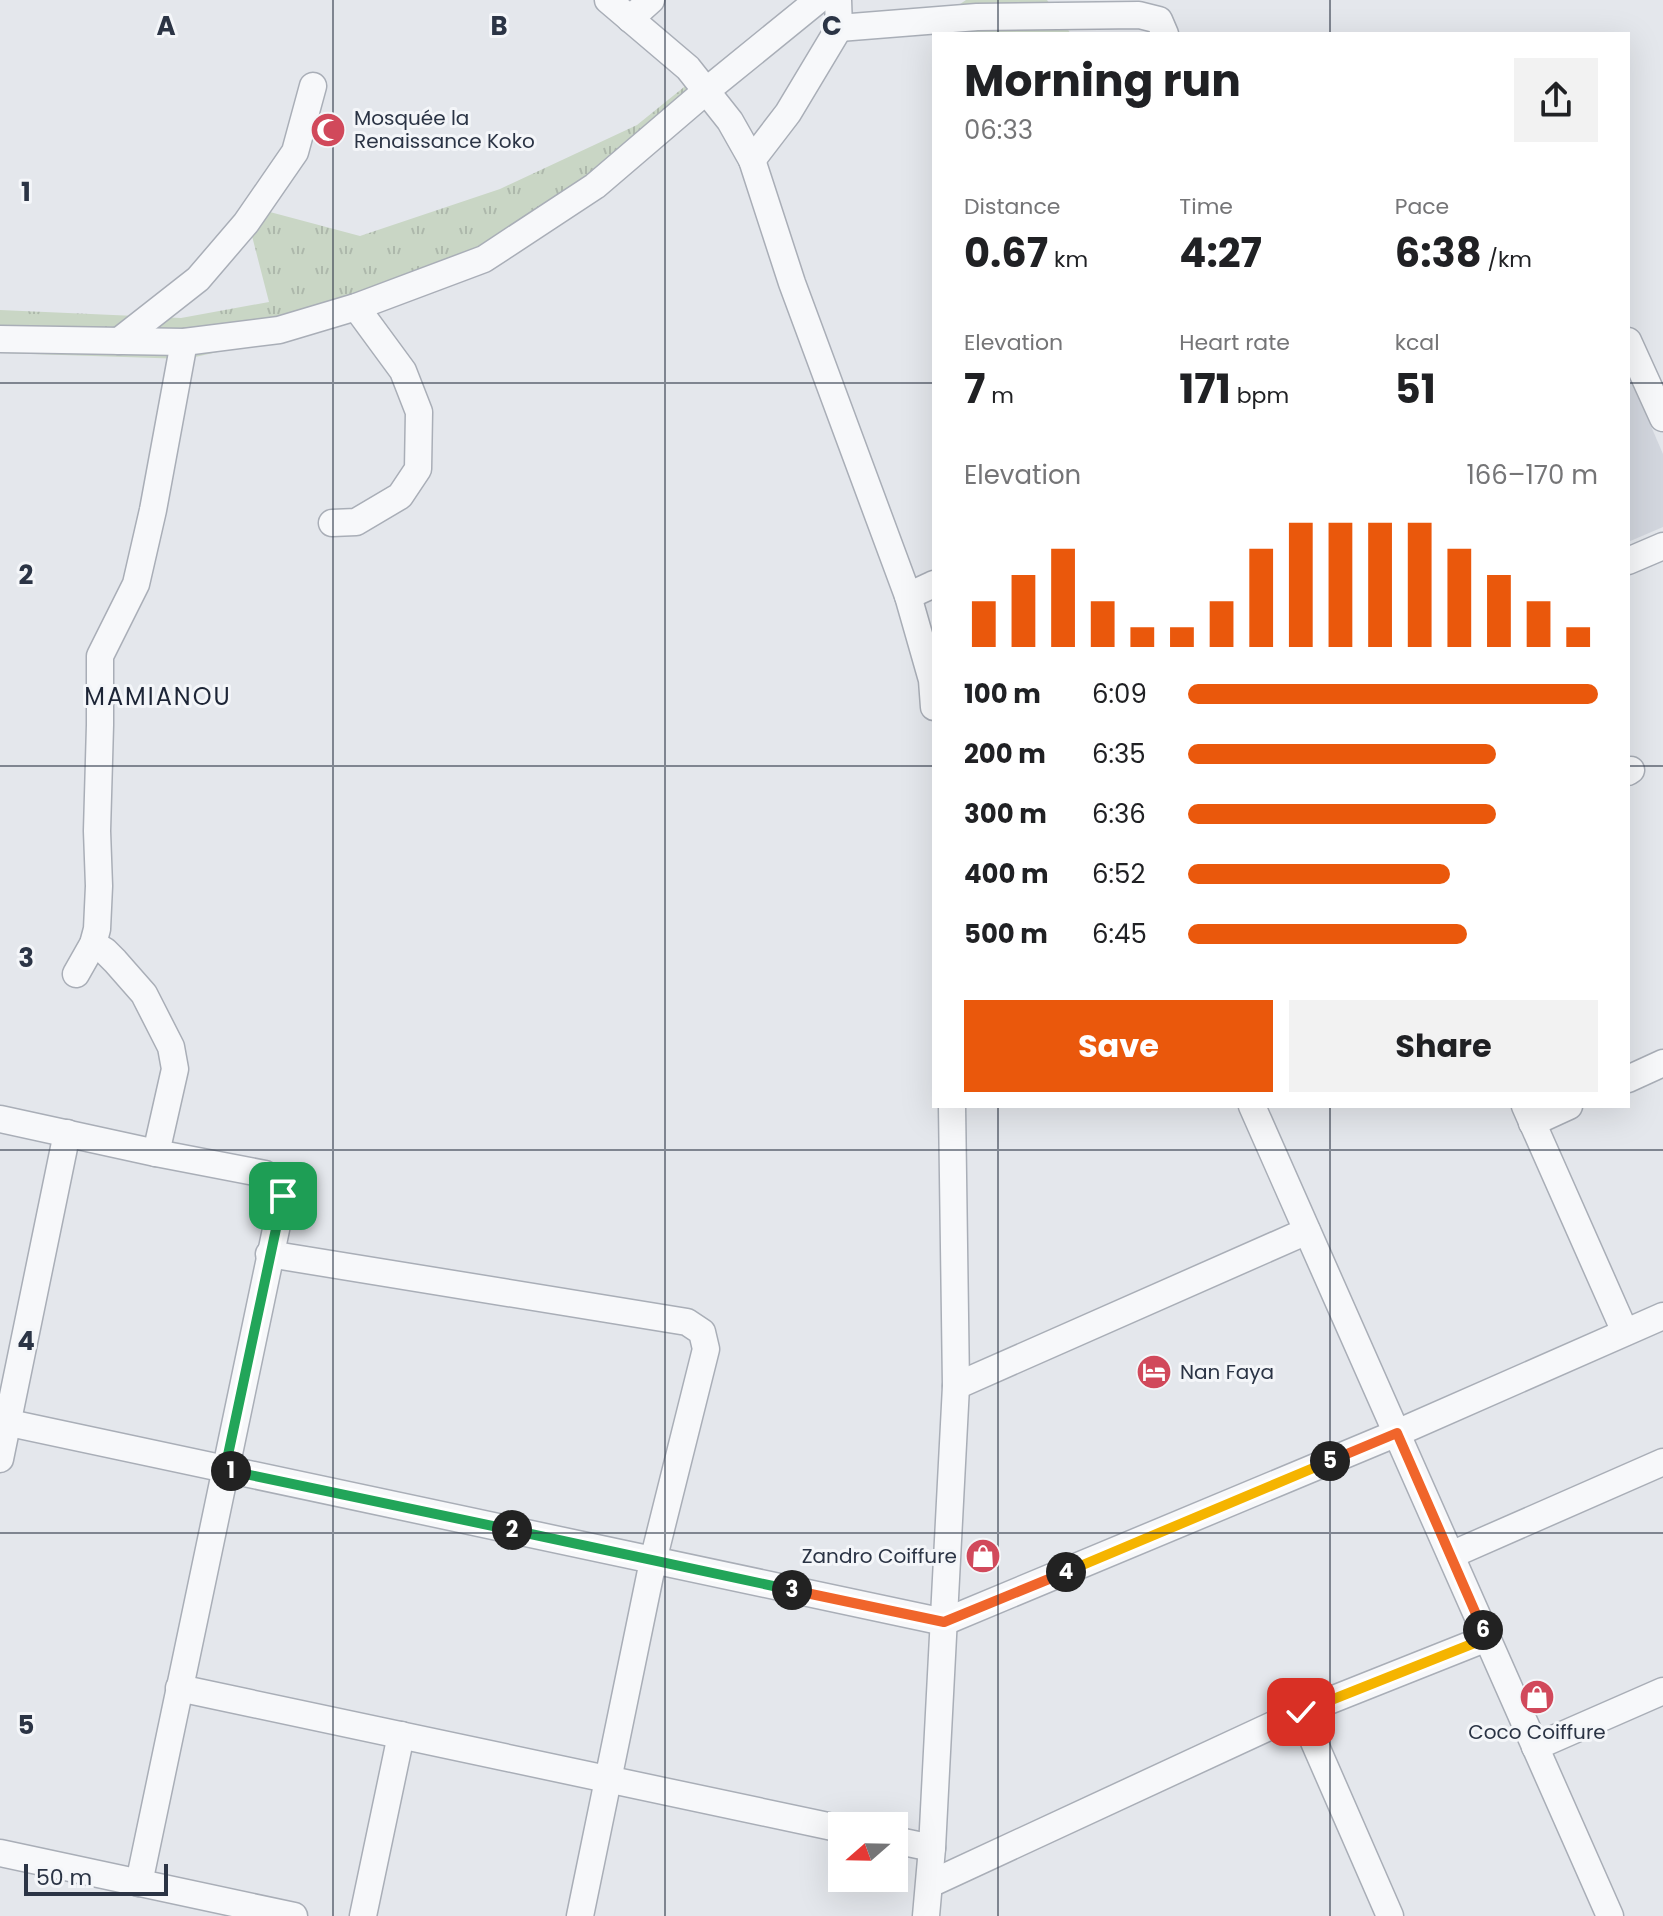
<!DOCTYPE html>
<html lang="en">
<head>
<meta charset="utf-8">
<style>
	body { margin:0; font-family:Poppins,sans-serif; background:#f2f2f2; color:#202124; height:100vh; display:flex; flex-direction:column; font-size:30px; white-space:nowrap }
	* { box-sizing:border-box; margin:0 }
	p { font-size:26px; color:#757577 }
	.icon { flex:none; width:44px; height:44px; fill:none; stroke:currentColor; stroke-width:2; stroke-linecap:round; stroke-linejoin:round }
	.map { position:relative; flex:1; overflow:hidden }
	.side { position:absolute; left:932px; top:32px; width:698px; height:1076px; display:flex; flex-direction:column; background:#fff; border-radius:0px; box-shadow:0 8px 32px #0002 }
	.side>* { flex:none }
	.needle { width:52px; rotate:250deg }
	.tools { position:absolute; left:828px; top:1812px; display:grid; gap:16px }
	.tools a { display:grid; place-items:center; width:80px; height:80px; border-radius:0px; background:#fff; box-shadow:0 8px 32px #0002; font-size:40px }
	.scale { position:absolute; left:24px; bottom:20px; width:144px; box-sizing:border-box; padding-left:8px; border:4px solid #2b3445; border-top:0; font-size:22px; line-height:28px; white-space:nowrap; color:#2b3445; -webkit-text-stroke:6px #f4f6f9; paint-order:stroke }
	.pin { position:absolute; display:grid; place-items:center; width:68px; height:68px; color:#fff; margin:-34px; border-radius:16px; box-shadow:0 4px 12px #0006 }
	.km { position:absolute; width:40px; height:40px; margin:-20px; border-radius:50%; background:#222; color:#fff; font-size:22px; line-height:40px; text-align:center }
	.round { display:grid; place-items:center; flex:none; width:84px; height:84px; border-radius:0px; background:#f2f2f2 }
	.head { display:flex; align-items:center; justify-content:space-between; height:136px; padding:0 32px }
	h1 { font-size:44px; font-weight:700; line-height:60px }
	.stats { display:grid; grid-template-columns:repeat(3,1fr); gap:12px; height:136px; padding:8px 32px }
	.stats div { display:grid; align-content:center }
	.stats b { font-size:40px; font-weight:700 }
	.stats small { font-size:22px; font-weight:400 }
	.stats p { font-size:22px }
	.chart { height:224px; padding:16px 32px }
	.chart p { display:flex; justify-content:space-between }
	.chart svg { width:100%; height:144px; margin-top:8px; stroke:#ea580c; stroke-width:6 }
	.button { display:flex; gap:16px; margin-top:auto; padding:16px 32px }
	.button a { flex:1; height:92px; border-radius:0px; background:#ea580c; color:#fff; font-size:32px; font-weight:700; line-height:92px; text-align:center }
	.button a+a { background:#f2f2f2; color:#202124 }
	ul { padding:0 32px; list-style:none; font-size:26px }
	li { display:grid; grid-template-columns:128px 96px 1fr; align-items:center; height:60px }
	li i { height:20px; border-radius:10px; background:#ea580c }
	.map>svg:first-child { display:block }
	.built { fill:#d2d6de }
	.grass { fill:url(#grass-tufts) }
	.garden { fill:#c9d6c5 }
	.lines { fill:none; stroke-linecap:round; stroke-linejoin:round }
	.minor-casing { stroke:#a9aeb7; stroke-width:29 }
	.minor { stroke:#f7f8fa; stroke-width:26 }
	.split-1-casing { stroke:#fff; stroke-width:16 }
	.split-2-casing { stroke:#fff; stroke-width:16 }
	.split-3-casing { stroke:#fff; stroke-width:16 }
	.split-4-casing { stroke:#fff; stroke-width:16 }
	.split-5-casing { stroke:#fff; stroke-width:16 }
	.split-6-casing { stroke:#fff; stroke-width:16 }
	.split-7-casing { stroke:#fff; stroke-width:16 }
	.split-1 { stroke:#22a559; stroke-width:10 }
	.split-2 { stroke:#22a559; stroke-width:10 }
	.split-3 { stroke:#22a559; stroke-width:10 }
	.split-4 { stroke:#f0652b; stroke-width:10 }
	.split-5 { stroke:#f5b400; stroke-width:10 }
	.split-6 { stroke:#f0652b; stroke-width:10 }
	.split-7 { stroke:#f5b400; stroke-width:10 }
	.grid { fill:none; stroke:#2b3445; stroke-width:2; stroke-opacity:0.55 }
	.labels { text-anchor:middle; dominant-baseline:central; stroke-width:6; stroke-linejoin:round; paint-order:stroke }
	.poi-label { font-size:20px; fill:#2b3445; stroke:#f4f6f9; text-anchor:start }
	.quarter-label { font-size:24px; letter-spacing:2px; fill:#1d2536; stroke:#f4f6f9 }
	.grid-label { font-size:26px; text-anchor:middle; font-weight:bold; fill:#2b3445; stroke:#f4f6f9; stroke-width:6; stroke-linejoin:round; paint-order:stroke }
</style>
</head>
<body>
<div class="map">
<svg width="1663" height="1916" viewBox="0 0 1663 1916">
	<defs>
		<pattern id="grass-tufts" width="24" height="20" patternUnits="userSpaceOnUse" patternTransform="scale(2)"><rect width="24" height="20" fill="#c9d6c5"/><path d="M3 7l-1-3M5 7V3M7 7l1-3M15 17l-1-3M17 17v-4M19 17l1-3" fill="none" stroke="#adb8ab"/></pattern>
	</defs>
	<rect width="100%" height="100%" fill="#e4e7ec"/>
	<path class="built" d="M1628,373L1663,454V527L1628,542Z"/>
	<path class="grass" d="M689,83L715,101L600,193L281,338L186,359L0,353V310L181,318L269,302L244,205L360,236L500,189L637,125Z"/>
	<path class="garden" d="M966,0H1047L1071,34H966L950,11Z"/>
	<g class="lines">
		<defs>
			<g id="minor">
				<path d="M608,0L688,68L730,121L752,160L792,283L908,596L932,680L934,707"/>
				<path d="M630,19L651,0"/>
				<path d="M839,28L977,17L1139,15L1159,20L1165,34"/>
				<path d="M752,160L788,113L839,28L838,0"/>
				<path d="M0,339L184,342L279,330L356,307L484,259L595,186L706,91L818,0"/>
				<path d="M119,341L198,279L246,223L295,152L313,86"/>
				<path d="M1628,341L1663,418"/>
				<path d="M332,523L356,522L400,496L418,469L419,412L403,371L356,307"/>
				<path d="M1628,561L1663,546"/>
				<path d="M908,596L934,584"/>
				<path d="M1628,772L1631,770"/>
				<path d="M93,944L105,951L115,961L144,994L171,1047L175,1069L156,1153"/>
				<path d="M76,974L93,944L97,929L99,886L97,831L100,725V656L136,584L153,510L184,342"/>
				<path d="M1628,1079L1663,1063"/>
				<path d="M1252,1106L1610,1916"/>
				<path d="M1525,1106L1625,1332"/>
				<path d="M0,1119L156,1153L265,1174L277,1182L283,1196L139,1883"/>
				<path d="M1532,1123L1569,1106"/>
				<path d="M269,1254L687,1322L702,1332L706,1349L653,1561L580,1916"/>
				<path d="M956,1386L1307,1231"/>
				<path d="M0,1421L944,1622L1397,1433L1663,1316"/>
				<path d="M0,1459L67,1133"/>
				<path d="M1451,1555L1663,1462"/>
				<path d="M179,1688L842,1829"/>
				<path d="M1301,1712L1390,1916"/>
				<path d="M1535,1747L1663,1691"/>
				<path d="M894,1840L932,1848"/>
				<path d="M0,1853L294,1916"/>
				<path d="M930,1884L1301,1712L1487,1638"/>
				<path d="M363,1916L401,1735"/>
				<path d="M926,1916L932,1848L956,1386L952,1106"/>
			</g>
		</defs>
		<use href="#minor" class="minor-casing"/>
		<use href="#minor" class="minor"/>
	</g>
	<g class="lines">
		<defs>
			<path id="split-1" d="M231,1471L225,1469L283,1196"/>
			<path id="split-2" d="M231,1471L512,1530"/>
			<path id="split-3" d="M512,1530L792,1590"/>
			<path id="split-4" d="M792,1590L944,1622L1066,1572"/>
			<path id="split-5" d="M1066,1572L1330,1461"/>
			<path id="split-6" d="M1330,1461L1397,1433L1483,1630"/>
			<path id="split-7" d="M1301,1712L1487,1638L1483,1630"/>
		</defs>
		<use href="#split-1" class="split-1-casing"/>
		<use href="#split-2" class="split-2-casing"/>
		<use href="#split-3" class="split-3-casing"/>
		<use href="#split-4" class="split-4-casing"/>
		<use href="#split-5" class="split-5-casing"/>
		<use href="#split-6" class="split-6-casing"/>
		<use href="#split-7" class="split-7-casing"/>
		<use href="#split-1" class="split-1"/>
		<use href="#split-2" class="split-2"/>
		<use href="#split-3" class="split-3"/>
		<use href="#split-4" class="split-4"/>
		<use href="#split-5" class="split-5"/>
		<use href="#split-6" class="split-6"/>
		<use href="#split-7" class="split-7"/>
	</g>
	<path class="grid" d="M333,0V1916M665,0V1916M998,0V34M1330,0V34M0,383H934M1628,383H1663M0,766H934M1628,766H1663M998,1106V1916M1330,1106V1916M0,1150H1663M0,1533H1663"/>
	<defs>
		<symbol id="mosque-disc" viewBox="-11 -11 22 22"><circle r="9.5" fill="#d1495b" stroke="#f4f6f9"/><path d="M3.5-4.9A6 6 0 1 0 3.5 4.9A5 5 0 1 1 3.5-4.9Z" fill="#fff"/></symbol>
		<symbol id="hotel-disc" viewBox="-11 -11 22 22"><circle r="9.5" fill="#d1495b" stroke="#f4f6f9"/><path d="M-6-4.5h1.5V1H6V5H4.5V3h-9V5H-6ZM-4 0a1.8 1.8 0 1 1 3.6 0ZM.5 0V-2.5h3Q6-2.5 6 0Z" fill="#fff"/></symbol>
		<symbol id="shop-disc" viewBox="-11 -11 22 22"><circle r="9.5" fill="#d1495b" stroke="#f4f6f9"/><path d="M-5-2.5h2.3a2.7 3.5 0 0 1 5.4 0H5L5.5 6h-11ZM-1.5-2.5h3a1.5 2.3 0 0 0-3 0Z" fill="#fff"/></symbol>
	</defs>
	<g fill-rule="evenodd">
		<use href="#mosque-disc" x="308" y="110" width="40" height="40"/>
		<use href="#hotel-disc" x="1134" y="1352" width="40" height="40"/>
		<use href="#shop-disc" x="963" y="1536" width="40" height="40"/>
		<use href="#shop-disc" x="1517" y="1677" width="40" height="40"/>
	</g>
	<g class="labels">
		<g class="poi-label">
			<text x="354" y="118">Mosquée la<tspan x="354" dy="23">Renaissance Koko</tspan></text>
			<text x="1180" y="1372">Nan Faya</text>
			<text x="957" y="1556" text-anchor="end">Zandro Coiffure</text>
			<text x="1537" y="1732" text-anchor="middle">Coco Coiffure</text>
		</g>
		<g class="quarter-label">
			<text x="158" y="696">MAMIANOU</text>
		</g>
	</g>
	<g class="grid-label">
		<text x="166" y="35">A</text>
		<text x="499" y="35">B</text>
		<text x="832" y="35">C</text>
		<text x="26" y="201">1</text>
		<text x="26" y="584">2</text>
		<text x="26" y="967">3</text>
		<text x="26" y="1350">4</text>
		<text x="26" y="1734">5</text>
	</g>
</svg>
<div class="tools">
<a><svg class="needle" viewBox="-14 -14 28 28"><path d="M0-13l5 13h-10z" fill="#e53935"/><path d="M0 13l5-13h-10z" fill="#757577"/></svg></a>
</div>
<div class="scale">50 m</div>
<div class="pin" style="left:283px;top:1196px;background:#1e9e55"><svg class="icon" aria-label="arrive" viewBox="0 0 24 24"><path d="M6 21V4h12l-3 4 3 4H6"/></svg></div>
<div class="pin" style="left:1301px;top:1712px;background:#d93025"><svg class="icon" aria-label="check" viewBox="0 0 24 24"><path d="M5 12l5 5 9-10"/></svg></div>
<b class="km" style="left:231px;top:1471px">1</b>
<b class="km" style="left:512px;top:1530px">2</b>
<b class="km" style="left:792px;top:1590px">3</b>
<b class="km" style="left:1066px;top:1572px">4</b>
<b class="km" style="left:1330px;top:1461px">5</b>
<b class="km" style="left:1483px;top:1630px">6</b>
<section class="side">
<div class="head"><div><h1>Morning run</h1><p>06:33</p></div><a class="round"><svg class="icon" aria-label="share" viewBox="0 0 24 24"><path d="M12 15V3M7 8l5-5 5 5M5 13v7h14v-7"/></svg></a></div>
<div class="stats">
<div><p>Distance</p><b>0.67<small> km</small></b></div>
<div><p>Time</p><b>4:27</b></div>
<div><p>Pace</p><b>6:38<small> /km</small></b></div>
</div>
<div class="stats">
<div><p>Elevation</p><b>7<small> m</small></b></div>
<div><p>Heart rate</p><b>171<small> bpm</small></b></div>
<div><p>kcal</p><b>51</b></div>
</div>
<div class="chart"><p><span>Elevation</span>166–170 m</p>
<svg viewBox="0 0 160 44" preserveAspectRatio="none"><path d="M5 44V30M15 44V22M25 44V14M35 44V30M45 44V38M55 44V38M65 44V30M75 44V14M85 44V6M95 44V6M105 44V6M115 44V6M125 44V14M135 44V22M145 44V30M155 44V38"/></svg>
</div>
<ul>
<li><b>100 m</b>6:09<i style="width:100%"></i></li>
<li><b>200 m</b>6:35<i style="width:75%"></i></li>
<li><b>300 m</b>6:36<i style="width:75%"></i></li>
<li><b>400 m</b>6:52<i style="width:64%"></i></li>
<li><b>500 m</b>6:45<i style="width:68%"></i></li>
</ul>
<div class="button"><a>Save</a><a>Share</a></div>
</section>
</div>
</body>
</html>
